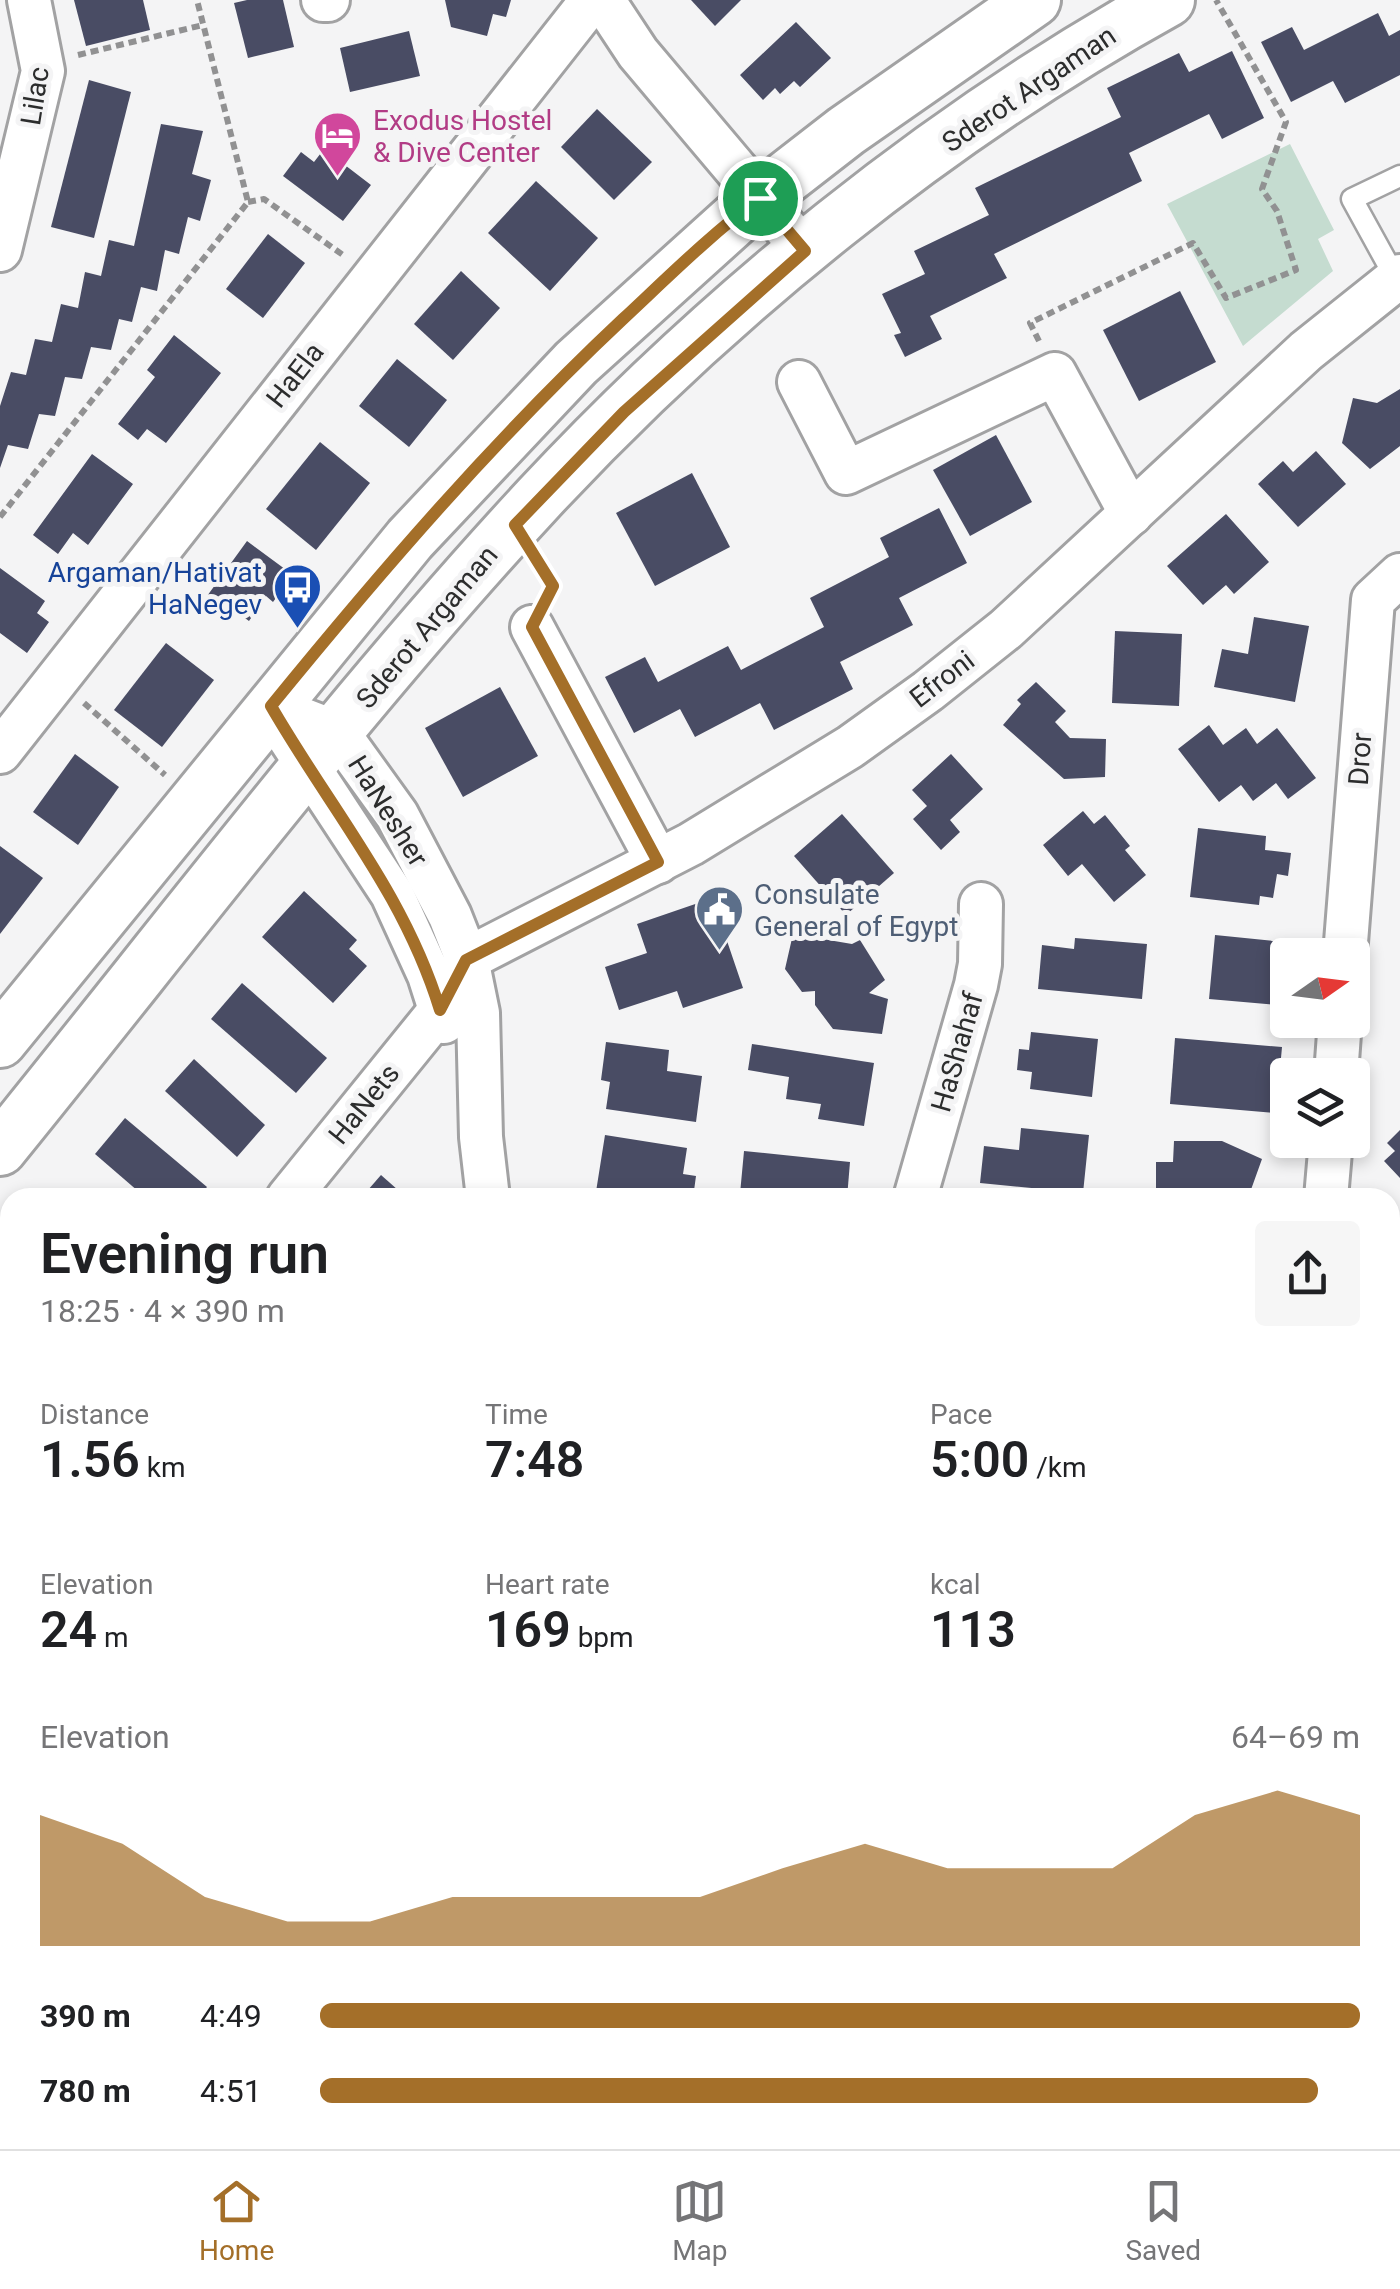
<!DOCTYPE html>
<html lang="en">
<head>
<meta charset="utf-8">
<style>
	body { margin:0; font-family:Roboto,sans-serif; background:#f6f6f6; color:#202124; height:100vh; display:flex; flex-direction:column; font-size:38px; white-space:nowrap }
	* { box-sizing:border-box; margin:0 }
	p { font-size:32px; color:#757577 }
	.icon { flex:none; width:55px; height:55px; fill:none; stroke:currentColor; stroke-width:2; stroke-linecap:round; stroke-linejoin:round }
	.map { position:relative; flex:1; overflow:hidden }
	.details { position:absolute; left:0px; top:1188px; width:1400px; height:962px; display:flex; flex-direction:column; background:#fff; border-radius:30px 30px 0 0; box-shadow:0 5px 15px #0003 }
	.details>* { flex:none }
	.needle { width:65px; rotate:76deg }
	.fabs { position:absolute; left:1270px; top:938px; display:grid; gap:20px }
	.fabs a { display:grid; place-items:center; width:100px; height:100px; border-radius:10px; background:#fff; box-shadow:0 5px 15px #0003; font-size:50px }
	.pin { position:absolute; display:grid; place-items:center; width:85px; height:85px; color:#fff; margin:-42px; border:5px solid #fff; border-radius:50%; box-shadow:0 2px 10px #0007 }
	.round { display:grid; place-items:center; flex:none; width:105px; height:105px; border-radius:10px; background:#f6f6f6 }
	.overview { display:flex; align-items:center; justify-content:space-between; height:170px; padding:0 40px }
	h1 { font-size:55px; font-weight:600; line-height:75px }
	.metrics { display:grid; grid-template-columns:repeat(3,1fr); gap:15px; height:170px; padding:10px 40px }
	.metrics div { display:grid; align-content:center }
	.metrics b { font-size:50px; font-weight:600 }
	.metrics small { font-size:28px; font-weight:400 }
	.metrics p { font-size:28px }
	.chart { height:280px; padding:20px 40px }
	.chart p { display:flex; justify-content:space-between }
	.chart svg { width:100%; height:180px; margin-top:10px; fill:#a46f29; opacity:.7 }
	ul { padding:0 40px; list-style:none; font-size:32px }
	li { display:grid; grid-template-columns:160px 120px 1fr; align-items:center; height:75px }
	li i { height:25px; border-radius:12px; background:#a46f29 }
	.tabs { display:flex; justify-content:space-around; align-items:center; height:140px; border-top:2px solid #e0e0e0; background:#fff; font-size:28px; color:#757577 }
	.tabs a { display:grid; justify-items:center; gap:5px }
	.tabs .active { color:#a46f29 }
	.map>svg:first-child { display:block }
	.green { fill:#c5dcd0 }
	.building { fill:#494c64 }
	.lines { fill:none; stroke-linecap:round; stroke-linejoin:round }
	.service-casing { stroke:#a2a2a3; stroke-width:25 }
	.minor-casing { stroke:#a2a2a3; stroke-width:48 }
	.tertiary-casing { stroke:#a2a2a3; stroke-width:58 }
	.secondary-casing { stroke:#a2a2a3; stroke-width:60 }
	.path { stroke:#919192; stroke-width:6; stroke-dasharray:8 5; stroke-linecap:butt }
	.service { stroke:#fff; stroke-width:20 }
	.minor { stroke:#fff; stroke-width:42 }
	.tertiary { stroke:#fff; stroke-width:52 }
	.secondary { stroke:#fff; stroke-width:55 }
	.route-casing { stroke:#fff; stroke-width:20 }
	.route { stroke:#a46f29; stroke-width:12 }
	.labels { text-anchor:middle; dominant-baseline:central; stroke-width:10; stroke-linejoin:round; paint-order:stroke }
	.street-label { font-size:28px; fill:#2c2d2d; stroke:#f4f4f5 }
	.hotel-label { font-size:28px; fill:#b23c85; stroke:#f4f4f5; text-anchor:start }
	.transit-label { font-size:28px; fill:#164399; stroke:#f4f4f5; text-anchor:end }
	.service-label { font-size:28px; fill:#4e5e75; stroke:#f4f4f5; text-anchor:start }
</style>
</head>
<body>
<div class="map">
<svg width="1400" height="2149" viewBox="0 0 1400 2149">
	<rect width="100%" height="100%" fill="#f4f4f5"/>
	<g class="green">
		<path d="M1290,144L1334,230L1318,239L1333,271L1243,346L1167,204Z"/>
		<path d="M1390,1499L1400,1509V1673L1390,1679V1580L1396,1520L1390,1518Z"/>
	</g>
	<g class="building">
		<path d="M74,0H143L150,30L86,46Z"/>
		<path d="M247,0H283L294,47L248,58L234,3Z"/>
		<path d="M445,0H511L506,17L493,14L487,36L451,27Z"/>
		<path d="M691,0H741L715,26Z"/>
		<path d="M1378,13L1389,36L1400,30V75L1345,103L1333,81L1291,102L1261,42L1292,27L1304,50Z"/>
		<path d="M796,22L831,58L800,87L794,81L780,94L775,88L763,100L740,75Z"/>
		<path d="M409,31L420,76L350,92L340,48Z"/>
		<path d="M1232,51L1264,118L1222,139L1209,114L1129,153L1142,181L994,254L1007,278L930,316L942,339L905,357L894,335L901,333L882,294L925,274L914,251L989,215L975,188L1121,117L1107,88L1179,53L1189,72Z"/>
		<path d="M89,80L131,92L94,238L51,227Z"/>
		<path d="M597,109L652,162L614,200L561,147Z"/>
		<path d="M161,124L203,131L192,174L211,180L200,221L188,217L179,254L165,250L157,291L141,287L132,322L119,319L111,350L91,347L82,379L65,377L55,416L39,414L28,449L8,445L0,468V406L11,372L26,375L35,339L52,342L61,304L78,308L85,272L101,276L109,240L134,246Z"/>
		<path d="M324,149L371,185L343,221L283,176L301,152L314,162Z"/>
		<path d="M536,181L598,238L550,291L488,233Z"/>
		<path d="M268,234L305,263L263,318L226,289Z"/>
		<path d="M461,271L500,308L453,360L414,324Z"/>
		<path d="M1180,291L1216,362L1139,401L1103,330Z"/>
		<path d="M174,335L221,373L166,443L147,429L138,440L118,424L155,377L147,370Z"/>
		<path d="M397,359L447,400L409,447L359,406Z"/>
		<path d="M1400,389V446L1370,469L1342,443L1353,398L1377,403Z"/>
		<path d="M996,435L1032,502L970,536L933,470Z"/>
		<path d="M320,442L370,483L316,550L266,509Z"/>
		<path d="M1316,451L1346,484L1298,527L1258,484L1283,461L1293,472Z"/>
		<path d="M92,454L133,484L88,545L73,533L58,554L33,535Z"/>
		<path d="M692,473L730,547L655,586L616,513Z"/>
		<path d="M939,508L967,563L899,598L913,625L840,662L853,689L774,730L760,703L695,737L680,709L634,733L605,677L645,657L658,682L728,646L741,670L824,627L810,598L889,557L880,538Z"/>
		<path d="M1226,514L1269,562L1234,594L1226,585L1203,605L1167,566Z"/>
		<path d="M247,541L293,575L273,602L266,596L249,621L234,610L227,620L202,603Z"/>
		<path d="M0,568L45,601L37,613L49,622L27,653L0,633Z"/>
		<path d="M1254,617L1309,626L1295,702L1214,687L1222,649L1248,654Z"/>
		<path d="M1115,631L1182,634L1179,706L1112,703Z"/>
		<path d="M166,643L214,680L162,747L114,710Z"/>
		<path d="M1036,682L1066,711L1055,722L1070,738L1106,739L1105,777L1064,779L1003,725L1021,704L1017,700Z"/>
		<path d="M500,687L538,756L463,797L425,728Z"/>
		<path d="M1209,725L1223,745L1246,728L1257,744L1277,728L1316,778L1288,799L1276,783L1253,801L1241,785L1219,802L1178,749Z"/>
		<path d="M75,754L119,787L78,845L33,812Z"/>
		<path d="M951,754L983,789L950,820L960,832L941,850L913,819L927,806L912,790Z"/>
		<path d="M1083,811L1094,824L1105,815L1130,846L1125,850L1146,875L1114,902L1082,864L1068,876L1043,845Z"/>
		<path d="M842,814L894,873L846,915L794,856Z"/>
		<path d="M1198,828L1266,836L1265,850L1291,853L1288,876L1277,874L1273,898L1260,896L1259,905L1190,897Z"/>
		<path d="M0,846L43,878L0,934Z"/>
		<path d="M304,891L357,940L349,949L367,966L333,1003L262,937Z"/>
		<path d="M704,901L717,941L726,938L743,988L683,1008L677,991L619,1010L605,967L647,953L637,924Z"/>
		<path d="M793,934L852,944L860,940L885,980L869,993L888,999L882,1034L833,1029L815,1005V991L802,992L785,969Z"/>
		<path d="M1215,935L1283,942L1278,1005L1209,999Z"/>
		<path d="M1075,938L1147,944L1142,999L1038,989L1042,945L1074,949Z"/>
		<path d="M242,983L327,1058L296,1093L211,1019Z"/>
		<path d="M1031,1032L1098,1039L1092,1097L1030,1089L1032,1072L1017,1070L1019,1049L1029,1050Z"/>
		<path d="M1175,1038L1282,1047L1276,1113L1170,1104Z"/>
		<path d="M606,1042L669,1050L667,1071L702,1076L696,1122L606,1109L610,1082L601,1080Z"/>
		<path d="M752,1044L874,1063L864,1126L818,1119L821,1104L786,1099L789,1077L748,1070Z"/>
		<path d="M194,1059L265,1125L237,1157L165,1091Z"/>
		<path d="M125,1118L207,1187L198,1198H146L95,1154Z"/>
		<path d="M1021,1128L1089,1135L1083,1193L980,1183L984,1146L1019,1150Z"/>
		<path d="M1400,1130V1178L1384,1161L1395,1151L1387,1143Z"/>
		<path d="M605,1135L687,1148L683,1174L696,1176L693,1198H595Z"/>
		<path d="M1174,1141H1222L1262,1159L1248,1198H1156V1162H1173Z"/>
		<path d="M744,1151L850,1162L847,1198L740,1194Z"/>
		<path d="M381,1175L407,1198H361Z"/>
		<path d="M10,1566V1614L0,1619V1571Z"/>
		<path d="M1400,1765V1830L1390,1814V1772Z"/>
		<path d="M10,2093V2128L0,2120V2106Z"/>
		<path d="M10,2130V2140H163L175,2149H0Z"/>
		<path d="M583,2140H674L668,2149H577Z"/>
		<path d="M720,2140H776L791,2149H714Z"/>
		<path d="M877,2140H955L965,2146L871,2149Z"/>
	</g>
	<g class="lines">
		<defs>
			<g id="service">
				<path d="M1396,279L1352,199L1400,176"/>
				<path d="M1390,1398L1400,1380"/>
				<path d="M1390,1433L1400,1449"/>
				<path d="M0,2053L10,2040"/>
			</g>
			<g id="minor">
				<path d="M323,0H328"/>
				<path d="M603,0L638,53L805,251"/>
				<path d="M0,250L43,71L29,0"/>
				<path d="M799,382L846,473L1055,374L1131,514"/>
				<path d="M532,627L658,862"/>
				<path d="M271,707L338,733L397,815L450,916L467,959L478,1013L481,1137L488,1198"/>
				<path d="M290,739L392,894L429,975L444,1022"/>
				<path d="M0,752L592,0"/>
				<path d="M1345,955L1373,600L1400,575"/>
				<path d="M1336,1075L1340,1020"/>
				<path d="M288,1198L442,1008L465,960L691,844L850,747L928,691L1006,629L1306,351L1400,276"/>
				<path d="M915,1198L976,985L980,964L981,904"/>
				<path d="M1326,1198L1331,1140"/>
				<path d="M1390,1267L1400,1268"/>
				<path d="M1390,1706L1400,1701"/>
				<path d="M359,2149L366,2140"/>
			</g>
			<g id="tertiary">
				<path d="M0,1041L410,539L576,363L752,204L846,131L1034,0"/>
				<path d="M0,1149C177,931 348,704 539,498C718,306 938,127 1168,0"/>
				<path d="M1390,1997L1400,1989"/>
				<path d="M1390,2072L1400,2063"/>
				<path d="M1241,2149L1248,2140"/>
				<path d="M1315,2149L1323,2140"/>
			</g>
			<g id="secondary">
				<path d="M0,1827L10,1836"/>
				<path d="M0,1912L10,1920"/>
				<path d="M291,2140L304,2149"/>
				<path d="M405,2140L418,2149"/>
			</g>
		</defs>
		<use href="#service" class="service-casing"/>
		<use href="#minor" class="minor-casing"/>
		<use href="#tertiary" class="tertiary-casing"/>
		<use href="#secondary" class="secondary-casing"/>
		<g class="path">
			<path d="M78,55L203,25"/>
			<path d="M248,202L264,199L343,255"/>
			<path d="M1039,341L1030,323L1193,243L1226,298L1296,270L1277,211L1262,189L1286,122L1216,0"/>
			<path d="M0,517L248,202L197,0"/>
			<path d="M540,564L553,586L550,592"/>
			<path d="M84,703L165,775"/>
			<path d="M1390,1500L1400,1496"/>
			<path d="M0,1521L10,1520"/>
			<path d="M1075,2140L1082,2149"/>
			<path d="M834,2149L839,2140"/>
		</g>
		<use href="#service" class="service"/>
		<use href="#minor" class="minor"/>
		<use href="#tertiary" class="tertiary"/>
		<use href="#secondary" class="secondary"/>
	</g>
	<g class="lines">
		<defs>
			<path id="route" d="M760,198L805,251L624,412L515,525L553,586L532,627L658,862L466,960L440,1010C404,893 331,810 271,706C382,570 495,439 623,319C667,278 711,234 760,198Z"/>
		</defs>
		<use href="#route" class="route-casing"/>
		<use href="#route" class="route"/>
	</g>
	<defs>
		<symbol id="hotel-pin" viewBox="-11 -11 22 30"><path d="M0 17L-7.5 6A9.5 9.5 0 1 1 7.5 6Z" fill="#d1479c" stroke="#f4f4f5"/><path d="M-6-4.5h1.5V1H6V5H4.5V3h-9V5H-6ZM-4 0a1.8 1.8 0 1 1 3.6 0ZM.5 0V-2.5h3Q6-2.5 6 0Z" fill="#fff"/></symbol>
		<symbol id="bus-pin" viewBox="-11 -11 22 30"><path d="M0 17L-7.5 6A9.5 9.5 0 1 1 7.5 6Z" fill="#1a4fb4" stroke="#f4f4f5"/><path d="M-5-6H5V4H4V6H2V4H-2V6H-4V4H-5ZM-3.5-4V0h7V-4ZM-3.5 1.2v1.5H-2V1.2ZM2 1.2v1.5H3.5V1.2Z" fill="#fff"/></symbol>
		<symbol id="civic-pin" viewBox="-11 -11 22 30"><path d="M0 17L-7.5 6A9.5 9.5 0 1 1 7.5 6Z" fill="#5c6f8a" stroke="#f4f4f5"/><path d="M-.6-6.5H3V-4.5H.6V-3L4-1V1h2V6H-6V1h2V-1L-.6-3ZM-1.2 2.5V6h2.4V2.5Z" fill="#fff"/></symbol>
	</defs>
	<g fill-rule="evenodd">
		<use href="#hotel-pin" x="310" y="108" width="55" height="75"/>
		<use href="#bus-pin" x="270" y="560" width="55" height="75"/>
		<use href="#civic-pin" x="692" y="882" width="55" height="75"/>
	</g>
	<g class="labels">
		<g class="street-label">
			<text transform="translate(1029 89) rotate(-34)">Sderot Argaman</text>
			<text transform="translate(35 96) rotate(-81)">Lilac</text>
			<text transform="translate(295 375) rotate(-52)">HaEla</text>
			<text transform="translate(427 627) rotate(-50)">Sderot Argaman</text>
			<text transform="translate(942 679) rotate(-38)">Efroni</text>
			<text transform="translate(1360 759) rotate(-86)">Dror</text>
			<text transform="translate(388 811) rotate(58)">HaNesher</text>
			<text transform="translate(957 1052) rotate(-74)">HaShahaf</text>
			<text transform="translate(364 1104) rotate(-51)">HaNets</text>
		</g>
		<g class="hotel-label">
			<text x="373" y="120">Exodus Hostel<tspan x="373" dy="32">&amp; Dive Center</tspan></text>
		</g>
		<g class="transit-label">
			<text x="262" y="572">Argaman/Hativat<tspan x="262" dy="32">HaNegev</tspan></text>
		</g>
		<g class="service-label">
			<text x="754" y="894">Consulate<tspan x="754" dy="32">General of Egypt</tspan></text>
		</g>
	</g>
</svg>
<div class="fabs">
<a><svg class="needle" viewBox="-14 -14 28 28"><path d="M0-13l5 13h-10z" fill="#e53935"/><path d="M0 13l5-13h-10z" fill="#757577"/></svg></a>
<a><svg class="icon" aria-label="layers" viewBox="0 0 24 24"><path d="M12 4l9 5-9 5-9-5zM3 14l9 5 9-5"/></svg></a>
</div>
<div class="pin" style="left:760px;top:198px;background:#1e9e55"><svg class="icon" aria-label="arrive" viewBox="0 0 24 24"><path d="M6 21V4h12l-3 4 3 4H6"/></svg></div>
<section class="details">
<div class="overview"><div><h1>Evening run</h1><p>18:25 · 4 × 390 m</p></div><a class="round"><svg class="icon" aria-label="share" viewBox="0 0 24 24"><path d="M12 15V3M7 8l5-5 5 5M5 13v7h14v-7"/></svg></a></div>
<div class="metrics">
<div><p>Distance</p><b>1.56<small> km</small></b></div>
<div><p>Time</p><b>7:48</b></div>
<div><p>Pace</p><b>5:00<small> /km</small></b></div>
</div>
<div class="metrics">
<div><p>Elevation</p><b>24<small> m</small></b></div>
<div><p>Heart rate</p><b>169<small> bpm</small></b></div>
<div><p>kcal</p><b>113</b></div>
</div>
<div class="chart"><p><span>Elevation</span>64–69 m</p>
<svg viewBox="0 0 160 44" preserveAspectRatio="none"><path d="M0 44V12L10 19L20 32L30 38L40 38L50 32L60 32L70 32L80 32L90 25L100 19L110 25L120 25L130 25L140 12L150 6L160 12V44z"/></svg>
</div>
<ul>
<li><b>390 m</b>4:49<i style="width:100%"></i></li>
<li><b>780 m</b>4:51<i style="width:96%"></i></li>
</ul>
</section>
</div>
<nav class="tabs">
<a class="active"><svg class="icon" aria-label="home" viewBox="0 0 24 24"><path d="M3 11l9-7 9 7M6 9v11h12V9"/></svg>Home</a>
<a><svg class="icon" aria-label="map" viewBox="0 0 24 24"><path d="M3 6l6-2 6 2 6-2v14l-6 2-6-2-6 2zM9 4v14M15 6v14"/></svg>Map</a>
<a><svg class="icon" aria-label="saved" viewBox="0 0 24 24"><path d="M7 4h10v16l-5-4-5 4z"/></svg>Saved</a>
</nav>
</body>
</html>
